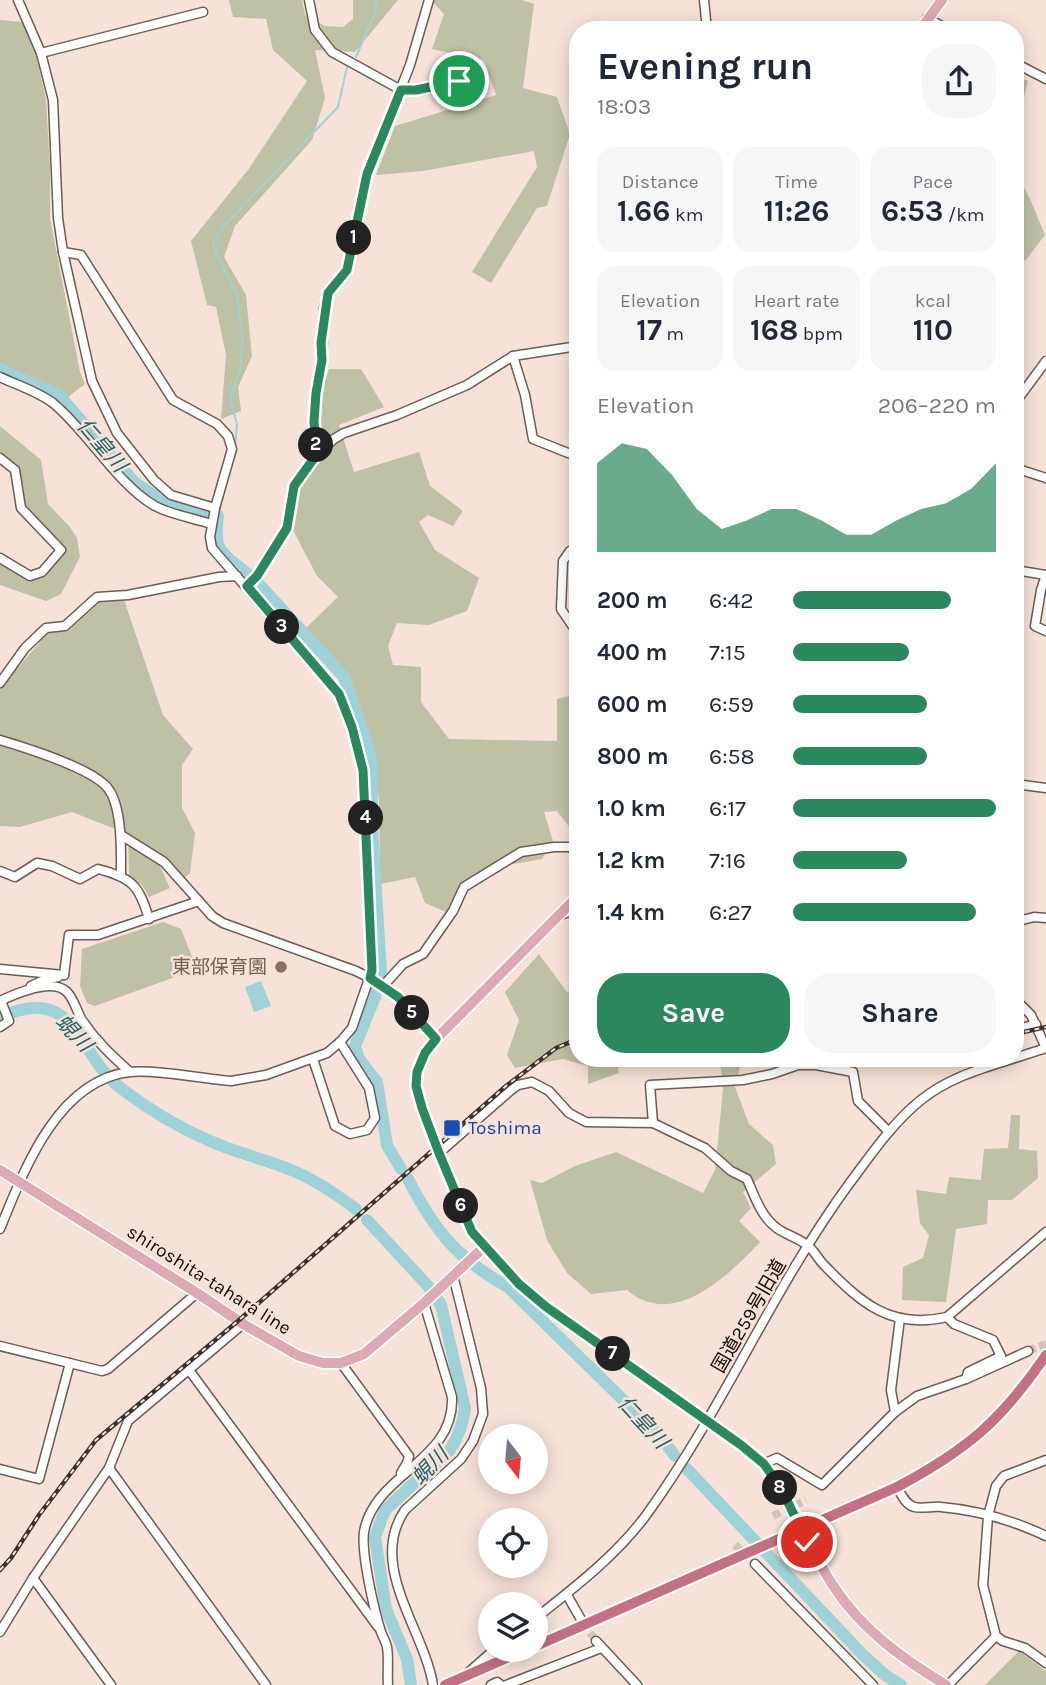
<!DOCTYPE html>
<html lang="en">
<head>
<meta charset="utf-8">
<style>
	body { margin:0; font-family:Karla,"Noto Sans JP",sans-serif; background:#f6f6f7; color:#1f2937; height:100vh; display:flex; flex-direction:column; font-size:26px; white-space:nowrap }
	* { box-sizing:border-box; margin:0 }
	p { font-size:23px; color:#747a83 }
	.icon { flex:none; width:38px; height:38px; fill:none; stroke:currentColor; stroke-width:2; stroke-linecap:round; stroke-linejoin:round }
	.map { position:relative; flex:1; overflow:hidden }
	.drawer { position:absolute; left:569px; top:21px; width:455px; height:1046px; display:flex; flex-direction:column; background:#fff; border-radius:28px; box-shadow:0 4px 18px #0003 }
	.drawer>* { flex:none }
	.needle { width:46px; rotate:164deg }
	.controls { position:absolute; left:478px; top:1424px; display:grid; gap:14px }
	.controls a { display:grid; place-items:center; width:70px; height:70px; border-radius:50%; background:#fff; box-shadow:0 4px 18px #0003; font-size:35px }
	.pin { position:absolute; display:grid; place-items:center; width:60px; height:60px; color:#fff; margin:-30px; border:4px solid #fff; border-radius:50%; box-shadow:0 2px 7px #0007 }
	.km { position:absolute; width:35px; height:35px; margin:-18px; border-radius:50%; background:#222; color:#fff; font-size:19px; line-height:35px; text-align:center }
	.round { display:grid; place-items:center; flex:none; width:74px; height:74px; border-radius:28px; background:#f6f6f7 }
	.overview { display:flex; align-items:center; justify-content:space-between; height:119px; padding:0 28px }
	h1 { font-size:38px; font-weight:700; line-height:52px }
	.figures { display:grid; grid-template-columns:repeat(3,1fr); gap:10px; height:119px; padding:7px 28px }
	.figures div { display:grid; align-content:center; border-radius:18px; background:#f6f6f7; text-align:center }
	.figures b { font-size:30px; font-weight:700 }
	.figures small { font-size:19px; font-weight:400 }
	.figures p { font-size:19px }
	.chart { height:196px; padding:14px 28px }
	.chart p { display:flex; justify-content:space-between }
	.chart svg { width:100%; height:126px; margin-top:7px; fill:#2b875e; opacity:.7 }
	.button { display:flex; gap:14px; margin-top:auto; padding:14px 28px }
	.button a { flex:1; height:80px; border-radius:28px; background:#2b875e; color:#fff; font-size:28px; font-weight:700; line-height:80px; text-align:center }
	.button a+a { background:#f6f6f7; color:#1f2937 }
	ul { padding:0 28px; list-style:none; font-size:23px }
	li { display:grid; grid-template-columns:112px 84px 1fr; align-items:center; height:52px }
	li i { height:18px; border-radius:9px; background:#2b875e }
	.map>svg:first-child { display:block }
	.green { fill:#bec1a4 }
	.water { fill:#9fd2d7 }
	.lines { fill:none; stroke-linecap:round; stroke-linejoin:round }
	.stream { stroke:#9fd2d7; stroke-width:2 }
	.river { stroke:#9fd2d7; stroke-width:12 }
	.minor-tunnel { stroke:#d4c2ba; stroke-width:8; stroke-dasharray:8 4; stroke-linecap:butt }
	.minor-casing { stroke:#6d5c54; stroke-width:11 }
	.major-casing { stroke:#fff; stroke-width:13 }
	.highway-casing { stroke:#fff; stroke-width:14 }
	.minor { stroke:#fff; stroke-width:8 }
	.major { stroke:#dbaab5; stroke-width:10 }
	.highway { stroke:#c37183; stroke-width:10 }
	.rail-casing { stroke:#3b322e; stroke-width:4.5 }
	.rail { stroke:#f6e2d9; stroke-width:2; stroke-dasharray:5; stroke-linecap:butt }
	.route-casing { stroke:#fff; stroke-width:14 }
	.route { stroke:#2b875e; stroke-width:9 }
	.education-dot { fill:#8d6e63; stroke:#f6e2d9; stroke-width:2.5 }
	.transit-dot { fill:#1a4fb4; stroke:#f6e2d9; stroke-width:2.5 }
	.labels { text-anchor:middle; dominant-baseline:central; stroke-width:5; stroke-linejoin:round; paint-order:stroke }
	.education-label { font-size:19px; fill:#785e54; stroke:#f6e2d9; text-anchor:end }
	.transit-label { font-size:19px; fill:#164399; stroke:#f6e2d9; text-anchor:start }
	.street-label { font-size:19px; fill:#110b08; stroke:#f6e2d9 }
	.water-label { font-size:21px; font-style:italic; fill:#1f6269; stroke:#f6e2d9 }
</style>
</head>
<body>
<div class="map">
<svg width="1046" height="1685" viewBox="0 0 1046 1685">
	<rect width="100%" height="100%" fill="#f6e2d9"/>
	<g class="green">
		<path d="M229,0H302L305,15L325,26L343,27L353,19V0H398L355,52L315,50L325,98L312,140L235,226L224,257L246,295L252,356L238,387L241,411L221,419L226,355L216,307L207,305L191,241L248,170L307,81L273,50L266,19L233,17Z"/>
		<path d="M431,0H522L534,4L523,88L557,97L570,134L547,206L537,208L491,283L472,272L537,167L534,151L423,171L376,175L395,126L496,95L484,60L432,49L444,14Z"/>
		<path d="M0,20L22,22L36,54L46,100L50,167V219L80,372L85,384L68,397L0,366Z"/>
		<path d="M1015,75L1028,81L1015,134Z"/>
		<path d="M1015,170L1030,199L1045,235L1025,261L1015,243Z"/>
		<path d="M329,369H361L384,407L339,425L354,472L419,452L430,486L463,511L453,526L428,515L419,522L435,550L479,578L467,611L429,625L397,623L388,646L393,665L421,667V702L449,739L557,741V699L572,695L578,713L577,837L557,811L544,812L553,841L542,859L486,869L461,883L455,901L446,912L425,903L415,877L380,884L379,801L374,748L347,676L306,628L338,597L317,576L293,530L299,487L321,461L322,446L320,394Z"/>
		<path d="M0,426L41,460L48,504L70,527L77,538L80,557L61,594L46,601L0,585V564L29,582L47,574L66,549L25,505L19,470L0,453Z"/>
		<path d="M124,600L163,715L193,749L182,765V808L195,833L190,873L184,878L163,857L160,866L170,888L149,897L142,885L129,876L128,834L72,812L20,827L0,826V675L14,672L48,633L69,630L100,602Z"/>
		<path d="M163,922L181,929L197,969L95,1006L87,1003L80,986L82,949Z"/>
		<path d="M539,954L567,992L577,990L578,1059H616L619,1073L588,1084V1066L563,1059L515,1068L507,1055L519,1020L505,992Z"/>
		<path d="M720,1059H742L735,1087L749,1124L773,1145L776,1164L743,1192L751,1208L739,1221L760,1242C728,1276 673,1330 627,1290L591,1294L567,1273L547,1240L530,1180L542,1183L575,1166L616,1152L703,1193L715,1170L723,1089Z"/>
		<path d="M1011,1115H1020L1019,1149L1037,1151L1038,1178L1012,1200H988L987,1224L956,1229L946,1302L902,1300L903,1267L923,1258L929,1235L920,1223L916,1190L946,1194L949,1177L981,1180L984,1149L1008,1148Z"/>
		<path d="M1019,1651L1046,1671V1685H985Z"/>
	</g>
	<path class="water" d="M261,981L271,1006L254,1012L245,987Z"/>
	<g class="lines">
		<g class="stream">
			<path d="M356,57L376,10V0"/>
			<path d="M235,448L237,424L230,400L241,364L242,335L237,295L217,255L213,242L225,225L338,107L347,67"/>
			<path d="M218,516L226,484"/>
		</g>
		<g class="river">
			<path d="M0,369L59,395L134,482L163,501L208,514"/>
			<path d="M218,516C213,554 223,553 250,576"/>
			<path d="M258,583L344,677L369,749L372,767V828L381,971L375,997L355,1046L359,1059L377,1082L387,1145L401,1169"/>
			<path d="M0,1017C79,983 74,1053 122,1089C148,1109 180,1128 210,1141C237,1153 265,1159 291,1170C314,1179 336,1194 356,1209"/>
			<path d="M408,1179C435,1231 456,1258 508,1287L661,1437L675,1456"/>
			<path d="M367,1220L428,1286L441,1305L465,1408C463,1424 459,1436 450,1450L385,1510L375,1537L386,1609L407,1659L411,1685"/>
			<path d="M687,1469L864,1656L885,1675L901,1685"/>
		</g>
		<g class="minor-tunnel">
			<path d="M1028,1351L1046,1344"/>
			<path d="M773,1516L806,1500"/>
			<path d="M735,1545L755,1564"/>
			<path d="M583,1623L596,1641"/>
		</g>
		<defs>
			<g id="minor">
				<path d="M309,0L315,30L332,52L401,90H416L459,81"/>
				<path d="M704,0L707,30"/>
				<path d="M927,18L949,30"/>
				<path d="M41,53L203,12"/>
				<path d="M1015,63L1046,79"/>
				<path d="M63,252L81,255L173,400L217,424L228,436L232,449L215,508"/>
				<path d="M513,356L525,395L533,439L578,457"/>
				<path d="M0,377C17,385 39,392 53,403C88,432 117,484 155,506C172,515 193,518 211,524"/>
				<path d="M1015,403L1046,361"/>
				<path d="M317,454L314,422L315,393L322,360L324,308L328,293L347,269L367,175L410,65L429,0"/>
				<path d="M0,458L15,470L21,508L61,550L42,572L30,576L0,558"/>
				<path d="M1015,468L1046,478"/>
				<path d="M578,550L570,551L563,561L561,609L578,634"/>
				<path d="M1015,570L1046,575"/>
				<path d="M1046,575L1041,590L1035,626L1046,631"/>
				<path d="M247,586L257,576L287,528L294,486L317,454L334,439L344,433L397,415L467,385L513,356L578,346"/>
				<path d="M0,683L25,648L46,628L65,626L97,597L128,595L219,577L237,576"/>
				<path d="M0,740C27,748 86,767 105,785C123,802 121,852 121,875"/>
				<path d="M1015,784L1046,788"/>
				<path d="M121,835L164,862L212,916L223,923L356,971L384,985L398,997L436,1039"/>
				<path d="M0,871L15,877L37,863L52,866L80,879L98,869C132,878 139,885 149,919"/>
				<path d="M560,915L578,909"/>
				<path d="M1015,922L1034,917L1046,918"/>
				<path d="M0,969L64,975"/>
				<path d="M64,975L69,935H98L199,901"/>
				<path d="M384,985L403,964L423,954L453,911L464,887L521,852L554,847H570L578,854"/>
				<path d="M31,986L44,980L58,977"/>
				<path d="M1015,999L1031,1015L1046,1048"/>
				<path d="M0,1001C15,994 52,977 67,992C74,999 77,1012 82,1020C96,1041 112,1056 130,1072"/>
				<path d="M0,1027L9,1021L1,1001"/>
				<path d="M1015,1030L1036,1024"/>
				<path d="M1015,1058L1046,1048"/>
				<path d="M313,1059L335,1126L350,1134L367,1130L375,1118L369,1088L340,1042"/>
				<path d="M653,1123L650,1085L743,1080L772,1074L798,1065H816L853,1072L858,1101L889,1132"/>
				<path d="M439,1153L511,1090L518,1085L532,1082L549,1091L569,1113L586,1122L653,1123L705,1148L731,1171L747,1179C755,1197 761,1217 778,1229C787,1235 798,1238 807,1245C814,1250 818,1259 824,1265C861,1303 891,1330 947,1317L1046,1232"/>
				<path d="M0,1229C24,1170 57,1081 129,1072C156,1069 202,1079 231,1081L266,1075L327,1053L340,1042L352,1028L372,970L363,770L352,727L339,694L212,548L210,537L215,508L171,495L154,480L117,433L92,381L63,252L58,218L53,100L41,53L18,0"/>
				<path d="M947,1317L954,1324L993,1340L1001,1356L968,1372L966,1379"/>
				<path d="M0,1346L102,1371L108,1369L197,1293"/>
				<path d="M341,1363L409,1456L407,1463L401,1473"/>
				<path d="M189,1370L378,1627"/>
				<path d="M895,1412L891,1390L900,1318"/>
				<path d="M1046,1460L1004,1476L996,1486L988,1516L983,1585L996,1636L1003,1641L1025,1648L1046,1663"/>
				<path d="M763,1464L777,1458L822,1485L895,1412L917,1396L966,1379L1028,1351"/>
				<path d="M109,1468L266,1685"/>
				<path d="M0,1469L39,1479L70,1363"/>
				<path d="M897,1487C901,1494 905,1504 914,1507C922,1509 933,1506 941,1507C976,1510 1014,1521 1046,1536"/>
				<path d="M755,1564L873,1685"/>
				<path d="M33,1578L111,1685"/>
				<path d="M567,1595L583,1623"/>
				<path d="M536,1618C575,1587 617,1555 647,1514C723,1409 773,1288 849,1184C871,1155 892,1123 921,1100C948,1078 980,1069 1012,1059"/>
				<path d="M0,1632L33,1578L109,1468L128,1421L243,1324"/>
				<path d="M596,1641L637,1685"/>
				<path d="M469,1672L494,1650"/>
				<path d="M388,1685C387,1673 389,1659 387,1647C386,1642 383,1637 381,1632C374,1610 361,1553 364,1532C374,1473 455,1462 452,1397L424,1303"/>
				<path d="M433,1685C424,1629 367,1565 405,1510L461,1459L473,1441L483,1414L481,1388L453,1275"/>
				<path d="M491,1685L497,1682L501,1685"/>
				<path d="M506,1685L601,1648"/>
				<path d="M948,1685L996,1636"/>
			</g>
			<g id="major">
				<path d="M920,30L942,0"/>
				<path d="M578,896L436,1039L425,1053L417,1072L416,1086L422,1108L439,1153L472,1232L519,1284L545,1306L741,1445C749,1452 758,1458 765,1466C795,1502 808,1549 834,1587C862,1630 903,1659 946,1685"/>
				<path d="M0,1170L197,1293L243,1324L299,1356L323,1363H341L364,1354L424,1303L484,1247"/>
			</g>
			<g id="highway">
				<path d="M536,1646L897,1487C967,1450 1002,1420 1046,1355"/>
				<path d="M445,1685L525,1650"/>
			</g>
		</defs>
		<use href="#minor" class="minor-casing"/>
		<use href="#major" class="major-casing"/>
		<use href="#highway" class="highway-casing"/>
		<use href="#minor" class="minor"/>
		<use href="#major" class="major"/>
		<use href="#highway" class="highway"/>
		<defs>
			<g id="rail">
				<path d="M1015,1034L1046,1027"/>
				<path d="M0,1570L11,1558L39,1515L96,1440L238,1321L506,1086L556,1048L578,1039"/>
			</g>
		</defs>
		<use href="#rail" class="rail-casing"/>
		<use href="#rail" class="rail"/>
	</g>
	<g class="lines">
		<defs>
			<path id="route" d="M459,81L416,90H401L367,174L347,270L328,293L321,343L322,360L316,393L314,422L317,454L294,486L287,528L257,576L247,586L339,694L352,727L363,770L372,970L370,978L398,997L436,1039L425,1053L417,1072L416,1086L422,1108L439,1153L472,1232L519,1284L545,1306L741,1445L764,1464L771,1474L783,1492L807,1542"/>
		</defs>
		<use href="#route" class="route-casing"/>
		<use href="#route" class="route"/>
	</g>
	<circle class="education-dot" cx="281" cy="967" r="7"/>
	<rect class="transit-dot" x="443" y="1119" width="18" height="18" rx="3.5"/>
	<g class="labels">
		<g class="education-label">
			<text x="267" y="967">東部保育園</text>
		</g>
		<g class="transit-label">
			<text x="468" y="1128">Toshima</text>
		</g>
		<g class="street-label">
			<text transform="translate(209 1280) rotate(32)">shiroshita-tahara line</text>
			<text transform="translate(749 1316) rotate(-60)">国道259号旧道</text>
		</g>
		<g class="water-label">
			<text transform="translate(102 445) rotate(49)">仁皇川</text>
			<text transform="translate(74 1033) rotate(47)">蜆川</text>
			<text transform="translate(643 1422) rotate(47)">仁皇川</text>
			<text transform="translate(430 1466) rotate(-46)">蜆川</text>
		</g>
	</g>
</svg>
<div class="controls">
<a><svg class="needle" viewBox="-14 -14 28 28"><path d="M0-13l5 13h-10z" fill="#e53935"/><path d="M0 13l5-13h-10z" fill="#747a83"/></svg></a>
<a><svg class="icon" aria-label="locate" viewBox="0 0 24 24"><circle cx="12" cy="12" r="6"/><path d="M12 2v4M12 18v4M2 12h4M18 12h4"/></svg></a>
<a><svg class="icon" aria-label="layers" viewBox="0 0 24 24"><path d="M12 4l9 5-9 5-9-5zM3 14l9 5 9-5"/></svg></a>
</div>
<div class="pin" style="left:459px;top:81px;background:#1e9e55"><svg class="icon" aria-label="arrive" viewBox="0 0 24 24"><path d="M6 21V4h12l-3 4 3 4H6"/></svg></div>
<div class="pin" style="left:807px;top:1542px;background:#d93025"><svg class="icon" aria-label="check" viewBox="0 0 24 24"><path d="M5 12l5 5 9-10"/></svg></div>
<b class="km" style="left:354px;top:238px">1</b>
<b class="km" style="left:316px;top:445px">2</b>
<b class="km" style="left:282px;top:627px">3</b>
<b class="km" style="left:366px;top:818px">4</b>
<b class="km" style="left:412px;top:1013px">5</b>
<b class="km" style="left:461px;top:1206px">6</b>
<b class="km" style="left:613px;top:1354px">7</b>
<b class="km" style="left:780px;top:1488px">8</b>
<section class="drawer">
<div class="overview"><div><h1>Evening run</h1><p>18:03</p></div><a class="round"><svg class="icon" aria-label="share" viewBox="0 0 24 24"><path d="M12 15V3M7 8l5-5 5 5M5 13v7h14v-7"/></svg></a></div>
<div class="figures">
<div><p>Distance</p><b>1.66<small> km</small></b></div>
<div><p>Time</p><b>11:26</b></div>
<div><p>Pace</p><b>6:53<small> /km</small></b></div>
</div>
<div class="figures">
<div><p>Elevation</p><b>17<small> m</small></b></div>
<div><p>Heart rate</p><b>168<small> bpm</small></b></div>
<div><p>kcal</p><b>110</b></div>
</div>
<div class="chart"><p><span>Elevation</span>206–220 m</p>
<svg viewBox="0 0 160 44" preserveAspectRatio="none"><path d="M0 44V13L10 6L20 8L30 17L40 29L50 36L60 33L70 29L80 29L90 33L100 38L110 38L120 33L130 29L140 27L150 22L160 13V44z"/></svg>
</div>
<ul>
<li><b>200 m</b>6:42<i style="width:78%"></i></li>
<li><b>400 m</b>7:15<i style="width:57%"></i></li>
<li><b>600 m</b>6:59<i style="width:66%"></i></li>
<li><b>800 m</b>6:58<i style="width:66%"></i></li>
<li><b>1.0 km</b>6:17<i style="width:100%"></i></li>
<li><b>1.2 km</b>7:16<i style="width:56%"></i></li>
<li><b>1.4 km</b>6:27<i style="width:90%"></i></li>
</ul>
<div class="button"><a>Save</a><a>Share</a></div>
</section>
</div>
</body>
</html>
